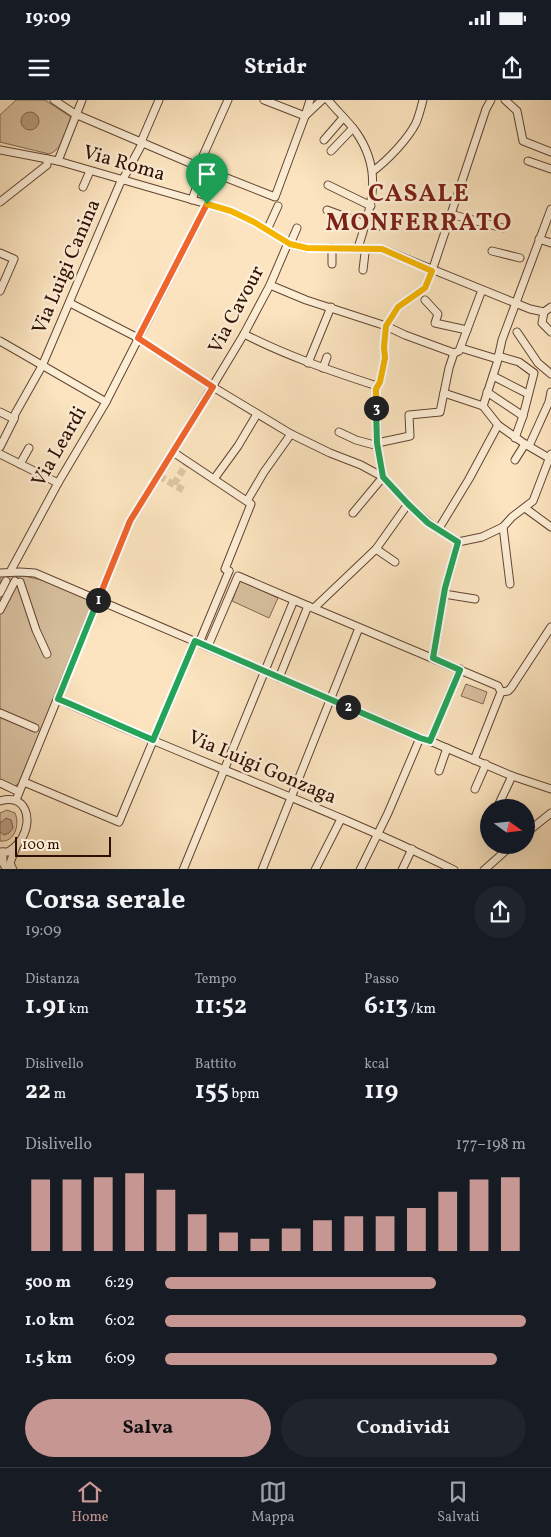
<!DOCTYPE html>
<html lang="it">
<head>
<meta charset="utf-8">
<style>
	body { margin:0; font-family:Vollkorn,serif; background:#20242c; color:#f1f3f6; height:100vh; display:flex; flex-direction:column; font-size:19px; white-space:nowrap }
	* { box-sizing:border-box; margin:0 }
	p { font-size:16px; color:#9ea1a6 }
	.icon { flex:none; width:28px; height:28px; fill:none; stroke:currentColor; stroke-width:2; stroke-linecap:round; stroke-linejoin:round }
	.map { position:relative; height:769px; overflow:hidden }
	.sheet { display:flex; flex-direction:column; background:#171b24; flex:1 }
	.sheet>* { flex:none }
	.needle { width:32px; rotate:105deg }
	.tools { position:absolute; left:480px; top:699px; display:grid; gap:10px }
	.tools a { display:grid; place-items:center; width:55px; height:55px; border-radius:50%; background:#171b24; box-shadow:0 5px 20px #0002; font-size:25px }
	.scale { position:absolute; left:15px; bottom:12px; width:96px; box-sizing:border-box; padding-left:5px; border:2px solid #2f0f02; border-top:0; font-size:14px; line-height:18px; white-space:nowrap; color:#2f0f02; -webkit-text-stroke:4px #fcedd5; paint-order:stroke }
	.pin { position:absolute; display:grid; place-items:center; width:42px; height:42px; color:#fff; margin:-51px -21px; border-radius:50% 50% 50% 0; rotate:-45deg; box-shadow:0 0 5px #0007 }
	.pin .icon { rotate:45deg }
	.km { position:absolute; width:25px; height:25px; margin:-12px; border-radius:50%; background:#222; color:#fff; font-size:14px; line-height:25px; text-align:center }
	.round { display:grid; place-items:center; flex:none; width:52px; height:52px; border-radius:26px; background:#20242c }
	.summary { display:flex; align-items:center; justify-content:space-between; height:85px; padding:0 25px }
	h1 { font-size:28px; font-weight:700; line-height:38px }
	.figures { display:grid; grid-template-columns:repeat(3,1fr); gap:8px; height:85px; padding:5px 25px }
	.figures div { display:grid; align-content:center }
	.figures b { font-size:25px; font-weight:700 }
	.figures small { font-size:14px; font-weight:400 }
	.figures p { font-size:14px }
	.chart { height:140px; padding:10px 25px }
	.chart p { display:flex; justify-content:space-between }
	.chart svg { width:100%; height:90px; margin-top:5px; stroke:#c59692; stroke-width:6 }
	.button { display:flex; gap:10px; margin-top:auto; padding:10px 25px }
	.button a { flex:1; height:58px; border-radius:30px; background:#c59692; color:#111; font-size:20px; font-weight:700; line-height:58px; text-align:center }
	.button a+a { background:#20242c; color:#f1f3f6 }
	ul { padding:0 25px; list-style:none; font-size:16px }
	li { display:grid; grid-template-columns:80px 60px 1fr; align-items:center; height:38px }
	li i { height:12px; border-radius:6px; background:#c59692 }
	.status { display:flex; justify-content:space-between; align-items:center; height:35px; padding:0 25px; background:#171b24; direction:ltr }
	.status svg { height:14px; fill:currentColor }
	header { display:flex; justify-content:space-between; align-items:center; height:65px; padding:0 25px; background:#171b24; font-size:22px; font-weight:700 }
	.menu { display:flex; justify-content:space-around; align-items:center; height:70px; border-top:1px solid #363941; background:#171b24; font-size:14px; color:#9ea1a6 }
	.menu a { display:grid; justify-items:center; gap:2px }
	.menu .on { color:#c59692 }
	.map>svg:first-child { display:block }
	.green { fill:#d8c09f; stroke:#846850; fill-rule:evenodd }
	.water { fill:#b69c7f; stroke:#80644d }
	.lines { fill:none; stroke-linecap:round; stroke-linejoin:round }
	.minor-tunnel { stroke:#dcc4a3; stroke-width:7; stroke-dasharray:7 3.5; stroke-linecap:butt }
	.minor-casing { stroke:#624431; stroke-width:9 }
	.minor { stroke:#fcedd5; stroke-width:7 }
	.split-1-casing { stroke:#fff; stroke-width:10 }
	.split-2-casing { stroke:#fff; stroke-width:10 }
	.split-3-casing { stroke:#fff; stroke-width:10 }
	.split-4-casing { stroke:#fff; stroke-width:10 }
	.split-1 { stroke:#f0652b; stroke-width:6 }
	.split-2 { stroke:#22a559; stroke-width:6 }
	.split-3 { stroke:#22a559; stroke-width:6 }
	.split-4 { stroke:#f5b400; stroke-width:6 }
	.labels { text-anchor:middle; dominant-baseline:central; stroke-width:5; stroke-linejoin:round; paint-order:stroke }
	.street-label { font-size:20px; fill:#2f0f02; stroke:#fcedd5 }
	.district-label { font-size:25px; font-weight:bold; letter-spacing:1px; fill:#7a1f14; stroke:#fcedd5 }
</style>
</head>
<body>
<div class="status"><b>19:09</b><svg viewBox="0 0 49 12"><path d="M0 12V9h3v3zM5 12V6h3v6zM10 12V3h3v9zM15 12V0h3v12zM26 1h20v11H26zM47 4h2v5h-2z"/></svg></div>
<header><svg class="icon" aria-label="menu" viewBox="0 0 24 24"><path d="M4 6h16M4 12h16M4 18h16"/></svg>Stridr<svg class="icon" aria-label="share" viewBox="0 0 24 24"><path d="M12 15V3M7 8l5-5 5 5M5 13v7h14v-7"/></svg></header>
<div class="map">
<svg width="551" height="770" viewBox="0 0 551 770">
	<rect width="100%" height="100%" fill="#fbe4bf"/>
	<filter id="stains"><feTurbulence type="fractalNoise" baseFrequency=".004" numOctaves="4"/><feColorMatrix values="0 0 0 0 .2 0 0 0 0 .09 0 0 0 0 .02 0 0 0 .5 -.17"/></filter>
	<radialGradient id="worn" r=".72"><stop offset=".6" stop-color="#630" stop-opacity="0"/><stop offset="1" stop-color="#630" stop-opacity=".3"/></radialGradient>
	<g class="green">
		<path d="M16,0H45L71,17C66,29 63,50 49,54L0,42V15ZM36,15L38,23L23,26L21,21Z"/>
		<path d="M0,475L24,476L42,480L94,501L21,683L16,685L12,691L0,686Z"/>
		<path d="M240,481L278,498L269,518L232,501Z"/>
		<path d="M466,584L487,592L483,604L461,596Z"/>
		<path d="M7,710L15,713C20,724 15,743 0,741V732L8,733L13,728L11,720L3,721L0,723V713Z"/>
	</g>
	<g class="water">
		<circle cx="30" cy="21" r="9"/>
		<path d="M6,718L11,720L13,728L9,733L4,735L0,732V723Z"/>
	</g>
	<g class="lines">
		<g class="minor-tunnel">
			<path d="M159,376L183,390"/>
			<path d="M174,384L188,362"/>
		</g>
		<defs>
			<g id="minor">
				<path d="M54,0L75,14L204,69L275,97L305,16L264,0"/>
				<path d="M328,0C337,11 348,21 356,32C384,72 371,106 358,148"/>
				<path d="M505,0L517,11L523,41L551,52"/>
				<path d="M305,16L322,0"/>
				<path d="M305,16L310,0"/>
				<path d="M324,40L343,18"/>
				<path d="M141,42L159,0"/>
				<path d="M0,50L58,61L231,111L254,122L290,144L307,148L382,149L530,209L544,212L551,207"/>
				<path d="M331,51L353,28"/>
				<path d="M58,61L82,0"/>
				<path d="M528,61L551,69"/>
				<path d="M198,67L228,0"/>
				<path d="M373,71C387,61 408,39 416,23C419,16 421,8 423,0"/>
				<path d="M122,81L143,42"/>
				<path d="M328,85L371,106"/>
				<path d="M83,87L90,71"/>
				<path d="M192,100L201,74L204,69"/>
				<path d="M0,102L47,65V59"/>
				<path d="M327,110L365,124"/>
				<path d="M450,114L503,128"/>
				<path d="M366,123L377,127L379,121"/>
				<path d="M267,130L278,106"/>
				<path d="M539,139L551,143"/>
				<path d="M290,144L297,128"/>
				<path d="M492,151L520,158"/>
				<path d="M0,153L14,159L0,191"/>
				<path d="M332,164V148"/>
				<path d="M434,165L486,9L491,0"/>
				<path d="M363,170L365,153"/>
				<path d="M270,185L306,200L386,226L405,235L454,253"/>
				<path d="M425,200L438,214L435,223L467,230"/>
				<path d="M70,203L138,238L213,287L291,334L330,353L361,365L383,377L408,404L429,423L458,442"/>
				<path d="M544,212L542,223L551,232"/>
				<path d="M517,232L538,263L551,274"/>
				<path d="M244,234C287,256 331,271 377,286"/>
				<path d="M0,241L106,302"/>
				<path d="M461,248L497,259"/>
				<path d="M454,253L459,251L482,190"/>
				<path d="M498,256L519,262L534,273L523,316L515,338"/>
				<path d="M308,263L331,207"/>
				<path d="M323,268L327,257"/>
				<path d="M493,276L528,294"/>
				<path d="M487,292L523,316"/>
				<path d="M444,293L483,306"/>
				<path d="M483,306L497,263L502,240L551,109"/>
				<path d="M483,306L498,325L525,344L549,358"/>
				<path d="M0,312L14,319"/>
				<path d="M339,332L356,340L378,346"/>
				<path d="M377,343L410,336L409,315L440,312L449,268L454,253"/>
				<path d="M529,346L549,302L551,292"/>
				<path d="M0,347L14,319L15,314L42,266L121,81"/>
				<path d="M173,352L251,404L225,469L229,471"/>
				<path d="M0,354L58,383"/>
				<path d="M515,360L525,344"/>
				<path d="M20,364L29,348"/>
				<path d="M214,379L238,346L257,314"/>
				<path d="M247,401L264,372L291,334"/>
				<path d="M525,408L551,427"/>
				<path d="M353,413L383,377L377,343L376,289L380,282L385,258L384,247L386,226L398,207L425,188L433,168"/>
				<path d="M503,427L510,484"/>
				<path d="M438,430L469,379L498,325"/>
				<path d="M458,442L482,437L503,427L512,417L533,401L551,354"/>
				<path d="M376,449L395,462"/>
				<path d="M10,472L58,383L106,302L207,104"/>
				<path d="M0,473L20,472L35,473L420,638L430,641L512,676L551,689"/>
				<path d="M20,482L36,530L47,554"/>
				<path d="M0,493L6,481"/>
				<path d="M444,494L475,499"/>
				<path d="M314,508L376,449L408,404"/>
				<path d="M0,510L15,481"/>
				<path d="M199,543L229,471"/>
				<path d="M208,546L238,476L294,500"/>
				<path d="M433,558L445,488L458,442"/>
				<path d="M279,578L308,506"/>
				<path d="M501,592L508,591L511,588L551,527"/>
				<path d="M58,599C188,659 325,706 454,770"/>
				<path d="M0,613L35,628"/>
				<path d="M430,641L460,569"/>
				<path d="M439,671L447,648"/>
				<path d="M24,682L119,722L195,541"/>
				<path d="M0,683L15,690"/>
				<path d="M475,689L486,664"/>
				<path d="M16,700L130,421L173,352L244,234L270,185L288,143"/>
				<path d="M0,701C26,693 33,719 22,738C19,744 14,748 8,752H0"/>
				<path d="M497,708L512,676"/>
				<path d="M526,733L551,713"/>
				<path d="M3,752V763L7,770"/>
				<path d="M13,770L10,763L16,747"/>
				<path d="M183,770L294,500L498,586L501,592L474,660"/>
				<path d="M262,770L359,528"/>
				<path d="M315,770L341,719"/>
				<path d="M360,770L388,713L420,638"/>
				<path d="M402,770L412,749"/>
				<path d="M484,770L512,745"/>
			</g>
		</defs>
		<use href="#minor" class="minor-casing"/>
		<use href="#minor" class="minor"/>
	</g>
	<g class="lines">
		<defs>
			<path id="split-1" d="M98,500L130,421L213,287L138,238L207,104"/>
			<path id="split-2" d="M98,500L58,599L68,603L153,640L195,541L348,607"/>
			<path id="split-3" d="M348,607L420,638L430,641L460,570L433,558L445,488L458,442L428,423L408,404L383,377L377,343L376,308"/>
			<path id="split-4" d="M207,104L231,111L254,122L290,144L307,148L382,149L432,171L425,188L398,207L386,226L384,247L385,258L380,282L376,289V308"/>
		</defs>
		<use href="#split-1" class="split-1-casing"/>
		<use href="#split-2" class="split-2-casing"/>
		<use href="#split-3" class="split-3-casing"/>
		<use href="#split-4" class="split-4-casing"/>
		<use href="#split-1" class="split-1"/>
		<use href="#split-2" class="split-2"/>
		<use href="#split-3" class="split-3"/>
		<use href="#split-4" class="split-4"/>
	</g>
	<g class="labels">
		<g class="street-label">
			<text transform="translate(124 64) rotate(16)">Via Roma</text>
			<text transform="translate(67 167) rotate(-67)">Via Luigi Canina</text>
			<text transform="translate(237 210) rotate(-62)">Via Cavour</text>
			<text transform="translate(60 347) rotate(-60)">Via Leardi</text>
			<text transform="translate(262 668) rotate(23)">Via Luigi Gonzaga</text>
		</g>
		<g class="district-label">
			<text x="419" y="94">CASALE<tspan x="419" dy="29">MONFERRATO</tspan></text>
		</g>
	</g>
	<rect width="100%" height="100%" filter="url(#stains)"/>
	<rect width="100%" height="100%" fill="url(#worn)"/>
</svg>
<div class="tools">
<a><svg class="needle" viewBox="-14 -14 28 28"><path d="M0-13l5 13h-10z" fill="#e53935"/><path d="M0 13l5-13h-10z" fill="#9ea1a6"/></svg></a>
</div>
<div class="scale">100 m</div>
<div class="pin" style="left:207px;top:104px;background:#1e9e55"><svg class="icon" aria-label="arrive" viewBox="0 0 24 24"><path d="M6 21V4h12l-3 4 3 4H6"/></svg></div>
<b class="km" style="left:98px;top:500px">1</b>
<b class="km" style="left:348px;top:607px">2</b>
<b class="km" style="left:376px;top:308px">3</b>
</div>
<section class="sheet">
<div class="summary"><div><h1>Corsa serale</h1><p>19:09</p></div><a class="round"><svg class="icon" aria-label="share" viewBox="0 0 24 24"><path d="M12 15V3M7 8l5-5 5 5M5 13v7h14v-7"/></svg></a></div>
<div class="figures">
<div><p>Distanza</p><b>1.91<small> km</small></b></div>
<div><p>Tempo</p><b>11:52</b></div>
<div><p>Passo</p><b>6:13<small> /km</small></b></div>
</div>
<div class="figures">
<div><p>Dislivello</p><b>22<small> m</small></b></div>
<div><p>Battito</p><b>155<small> bpm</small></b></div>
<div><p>kcal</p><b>119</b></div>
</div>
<div class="chart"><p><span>Dislivello</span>177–198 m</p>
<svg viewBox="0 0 160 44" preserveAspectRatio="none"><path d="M5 44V9M15 44V9M25 44V8M35 44V6M45 44V14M55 44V26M65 44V35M75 44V38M85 44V33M95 44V29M105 44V27M115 44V27M125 44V23M135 44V15M145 44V9M155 44V8"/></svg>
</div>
<ul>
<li><b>500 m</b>6:29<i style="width:75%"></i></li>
<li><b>1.0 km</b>6:02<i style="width:100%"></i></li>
<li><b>1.5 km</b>6:09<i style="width:92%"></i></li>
</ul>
<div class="button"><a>Salva</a><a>Condividi</a></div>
</section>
<nav class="menu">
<a class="on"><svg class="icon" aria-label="home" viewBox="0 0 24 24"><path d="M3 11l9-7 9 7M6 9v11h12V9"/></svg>Home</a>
<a><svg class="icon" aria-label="map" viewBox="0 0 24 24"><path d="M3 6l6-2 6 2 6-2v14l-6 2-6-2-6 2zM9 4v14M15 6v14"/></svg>Mappa</a>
<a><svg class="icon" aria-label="saved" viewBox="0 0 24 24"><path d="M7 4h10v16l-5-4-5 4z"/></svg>Salvati</a>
</nav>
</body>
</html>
